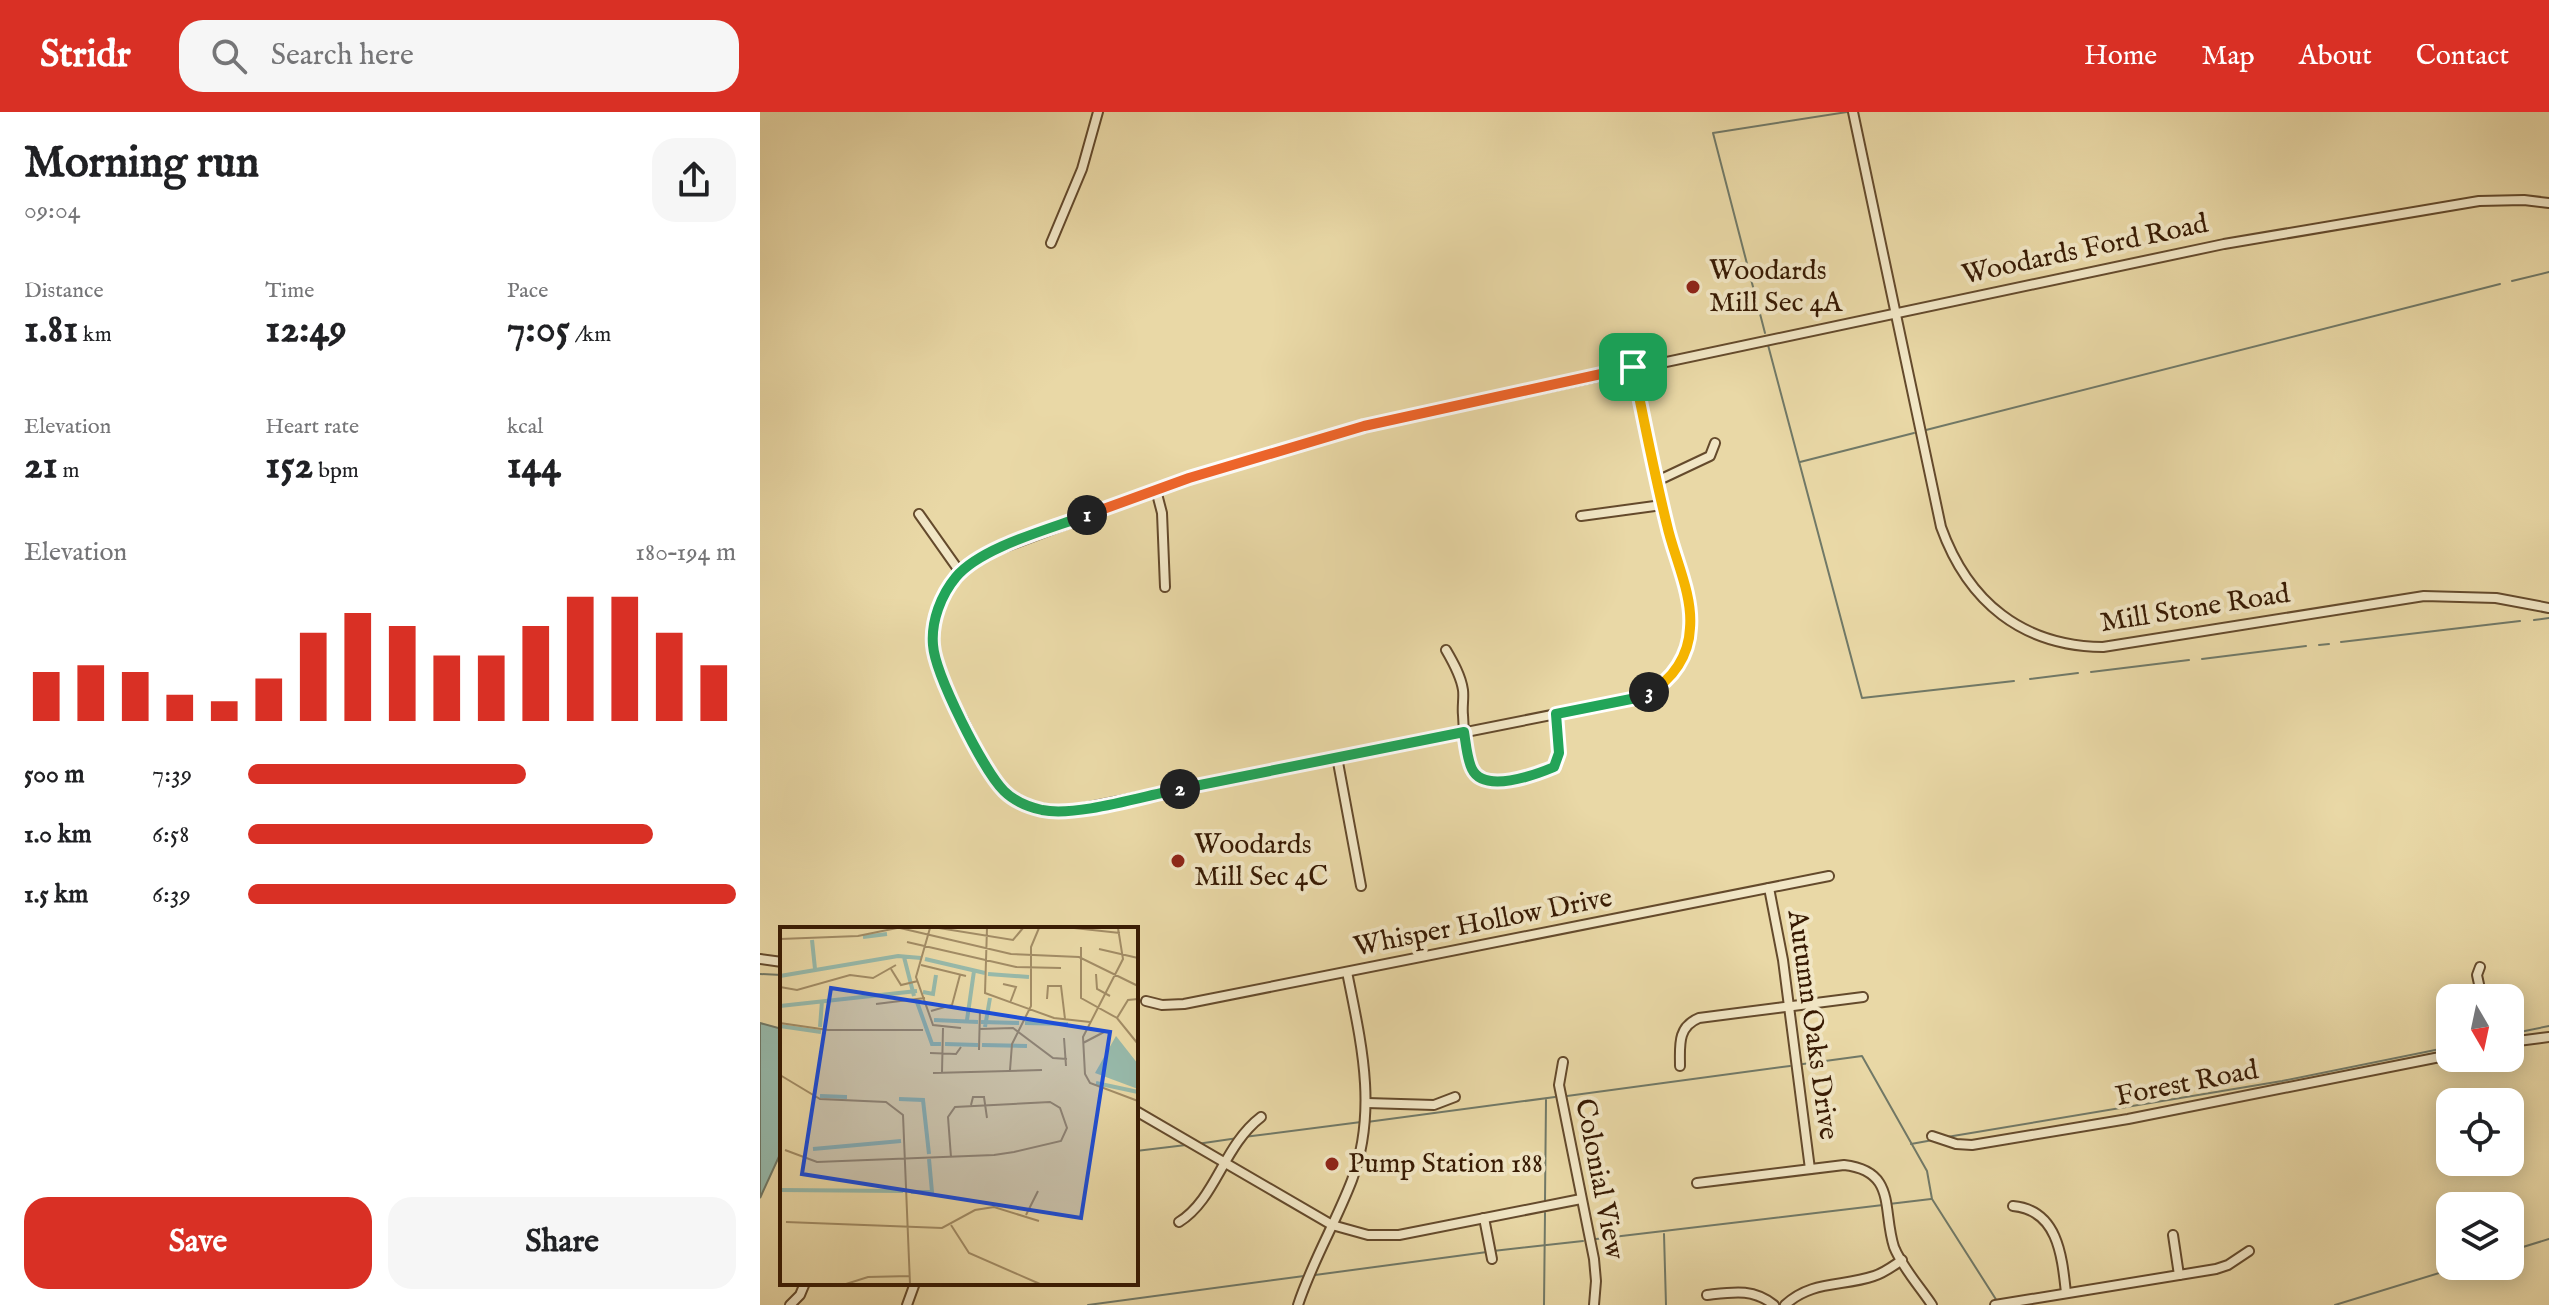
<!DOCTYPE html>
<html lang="en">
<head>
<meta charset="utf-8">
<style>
	body { margin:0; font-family:"IM FELL English",serif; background:#f6f6f6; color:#202124; height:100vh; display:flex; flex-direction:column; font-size:30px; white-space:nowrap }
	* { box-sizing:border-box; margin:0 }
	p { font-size:26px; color:#757577 }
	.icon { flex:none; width:44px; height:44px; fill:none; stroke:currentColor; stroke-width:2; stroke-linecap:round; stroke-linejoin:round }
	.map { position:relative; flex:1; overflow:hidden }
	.sheet { display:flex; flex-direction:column; background:#fff; width:760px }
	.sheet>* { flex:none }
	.needle { width:52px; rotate:171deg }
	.buttons { position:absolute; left:1676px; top:872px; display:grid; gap:16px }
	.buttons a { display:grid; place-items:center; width:88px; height:88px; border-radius:16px; background:#fff; box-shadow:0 4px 20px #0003; font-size:40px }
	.pin { position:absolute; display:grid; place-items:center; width:68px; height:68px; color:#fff; margin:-34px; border-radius:16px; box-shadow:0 4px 12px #0006 }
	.km { position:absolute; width:40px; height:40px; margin:-20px; border-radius:50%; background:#222; color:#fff; font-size:22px; line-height:40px; text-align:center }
	.round { display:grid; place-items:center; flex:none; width:84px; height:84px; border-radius:24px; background:#f6f6f6 }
	.summary { display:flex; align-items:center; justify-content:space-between; height:136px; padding:0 24px }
	h1 { font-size:44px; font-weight:800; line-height:60px }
	.figures { display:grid; grid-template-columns:repeat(3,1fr); gap:12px; height:136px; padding:8px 24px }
	.figures div { display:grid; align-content:center }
	.figures b { font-size:40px; font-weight:800 }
	.figures small { font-size:22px; font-weight:400 }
	.figures p { font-size:22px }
	.chart { height:224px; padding:16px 24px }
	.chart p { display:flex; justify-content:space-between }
	.chart svg { width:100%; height:144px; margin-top:8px; stroke:#d93025; stroke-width:6 }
	.button { display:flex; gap:16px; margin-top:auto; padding:16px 24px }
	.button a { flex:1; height:92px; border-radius:24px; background:#d93025; color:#fff; font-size:32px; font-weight:800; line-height:92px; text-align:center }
	.button a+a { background:#f6f6f6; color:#202124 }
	ul { padding:0 24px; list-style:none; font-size:26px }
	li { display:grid; grid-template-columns:128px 96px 1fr; align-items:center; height:60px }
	li i { height:20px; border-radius:10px; background:#d93025 }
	header { display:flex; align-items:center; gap:48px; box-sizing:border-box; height:112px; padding:0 40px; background:#d93025; color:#fff }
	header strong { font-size:38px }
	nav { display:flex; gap:44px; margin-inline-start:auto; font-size:28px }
	.search { width:560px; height:72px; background:#f6f6f6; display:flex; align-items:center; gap:20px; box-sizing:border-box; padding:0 28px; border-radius:24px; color:#757577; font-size:30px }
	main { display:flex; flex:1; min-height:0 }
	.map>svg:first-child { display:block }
	.water { fill:#97b9aa; stroke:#717967; stroke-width:2 }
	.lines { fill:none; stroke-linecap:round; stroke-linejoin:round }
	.stream { stroke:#717967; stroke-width:2 }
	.minor-casing { stroke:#644a2c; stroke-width:12 }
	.minor { stroke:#f1e6c5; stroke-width:8 }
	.split-1-casing { stroke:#fff; stroke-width:16 }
	.split-2-casing { stroke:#fff; stroke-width:16 }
	.split-3-casing { stroke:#fff; stroke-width:16 }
	.split-4-casing { stroke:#fff; stroke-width:16 }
	.split-1 { stroke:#f0652b; stroke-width:10 }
	.split-2 { stroke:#22a559; stroke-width:10 }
	.split-3 { stroke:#22a559; stroke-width:10 }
	.split-4 { stroke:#f5b400; stroke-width:10 }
	.poi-dot { fill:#8f2418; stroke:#f1e6c5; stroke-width:3 }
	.labels { text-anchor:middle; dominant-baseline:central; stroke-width:8; stroke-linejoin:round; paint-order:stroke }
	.street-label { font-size:28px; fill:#371a03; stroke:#f1e6c5 }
	.poi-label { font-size:28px; fill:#371a03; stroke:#f1e6c5; text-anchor:start }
	.inset-river { fill:none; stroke:#97b9aa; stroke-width:4 }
	.inset-road { fill:none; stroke:#a28c65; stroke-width:2 }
	.view { fill:#1d4ed8; fill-opacity:0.15; stroke:#1d4ed8; stroke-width:4 }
	.inset-edge { fill:none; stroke:#371a03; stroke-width:4 }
</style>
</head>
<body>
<header>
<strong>Stridr</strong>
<div class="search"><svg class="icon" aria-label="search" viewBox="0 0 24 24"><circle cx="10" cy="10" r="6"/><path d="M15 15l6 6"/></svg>Search here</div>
<nav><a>Home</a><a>Map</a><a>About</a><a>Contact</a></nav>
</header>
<main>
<section class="sheet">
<div class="summary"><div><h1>Morning run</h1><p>09:04</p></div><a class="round"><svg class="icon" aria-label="share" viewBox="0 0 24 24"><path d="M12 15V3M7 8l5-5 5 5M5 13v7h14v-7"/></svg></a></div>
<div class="figures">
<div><p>Distance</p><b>1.81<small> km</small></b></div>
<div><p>Time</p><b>12:49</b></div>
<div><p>Pace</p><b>7:05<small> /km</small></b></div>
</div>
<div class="figures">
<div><p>Elevation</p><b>21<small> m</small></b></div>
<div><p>Heart rate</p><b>152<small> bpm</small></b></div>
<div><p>kcal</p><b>144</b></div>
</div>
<div class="chart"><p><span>Elevation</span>180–194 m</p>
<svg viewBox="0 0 160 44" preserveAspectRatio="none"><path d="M5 44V29M15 44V27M25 44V29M35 44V36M45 44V38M55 44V31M65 44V17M75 44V11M85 44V15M95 44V24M105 44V24M115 44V15M125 44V6M135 44V6M145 44V17M155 44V27"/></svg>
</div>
<ul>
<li><b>500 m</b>7:39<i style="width:57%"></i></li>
<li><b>1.0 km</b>6:58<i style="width:83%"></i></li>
<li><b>1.5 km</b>6:39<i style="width:100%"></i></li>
</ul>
<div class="button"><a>Save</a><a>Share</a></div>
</section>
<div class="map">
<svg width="1789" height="1193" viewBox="0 0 1789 1193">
	<rect width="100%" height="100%" fill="#e9d8a6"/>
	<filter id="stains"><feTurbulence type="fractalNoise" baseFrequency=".0025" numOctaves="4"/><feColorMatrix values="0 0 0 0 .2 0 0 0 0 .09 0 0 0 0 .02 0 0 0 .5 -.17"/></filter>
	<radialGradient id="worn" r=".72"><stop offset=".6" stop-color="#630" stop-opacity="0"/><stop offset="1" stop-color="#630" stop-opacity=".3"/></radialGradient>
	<path class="water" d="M0,911L22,917V1038L0,1086Z"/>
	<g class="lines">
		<g class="stream">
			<path d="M1752,169L1789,160"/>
			<path d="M1005,221L953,21L1087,0"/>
			<path d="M1008,233L1102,586L1254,569"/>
			<path d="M1166,318L1740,172"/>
			<path d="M1040,350L1154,321"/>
			<path d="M1774,508L1789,506"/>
			<path d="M1581,530L1760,509"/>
			<path d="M1559,533L1569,532"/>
			<path d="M1442,547L1546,534"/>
			<path d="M1331,560L1429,548"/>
			<path d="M1270,567L1318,561"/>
			<path d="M0,862L22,863"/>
			<path d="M1750,922L1789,914"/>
			<path d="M1043,952L1102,944L1167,1059L1172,1087L1237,1189"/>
			<path d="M807,984L1030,954"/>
			<path d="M607,1010L795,985"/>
			<path d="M484,1025L601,1010"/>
			<path d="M1187,1025L1522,969L1690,935"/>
			<path d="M437,1032L478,1026"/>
			<path d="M1151,1032L1173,1028"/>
			<path d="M376,1039L426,1033"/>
			<path d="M785,1088L786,988"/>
			<path d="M1129,1092L1171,1087"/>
			<path d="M904,1122L906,1193"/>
			<path d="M836,1127L1123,1093"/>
			<path d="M733,1139L823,1129"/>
			<path d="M1750,1139L1789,1127"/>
			<path d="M555,1163L727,1140"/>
			<path d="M328,1193L544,1164"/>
			<path d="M784,1193L785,1101"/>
			<path d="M1575,1193L1702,1154"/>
		</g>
		<defs>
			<g id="minor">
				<path d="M1093,0L1181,415C1208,490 1262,534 1343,535L1664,484L1736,486L1789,496"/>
				<path d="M291,131L322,57L338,0"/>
				<path d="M873,255C884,308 894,360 906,412C915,449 938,494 928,532C920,561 895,581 867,588L304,700C276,701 254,689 235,669C223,650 213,629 203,608C194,591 181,572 176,552C164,506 187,466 226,442L429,366L604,314L1464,132L1719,89L1764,88L1789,91"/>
				<path d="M897,369L950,344L955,331"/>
				<path d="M396,378L402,401L405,475"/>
				<path d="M159,402L200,460"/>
				<path d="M821,404L902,393"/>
				<path d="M686,538C693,550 701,564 703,578C704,586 702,595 703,603C704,619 704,644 713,659C726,681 776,663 794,655L799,641L796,602"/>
				<path d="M577,645L601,774"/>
				<path d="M1009,776L1023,848L1050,1057"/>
				<path d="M0,847L22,850"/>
				<path d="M1720,855L1717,863L1722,886"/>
				<path d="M386,889L402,893L424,892L1069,764"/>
				<path d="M1750,930L1789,925"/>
				<path d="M803,950L799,973L834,1147L836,1169L834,1193"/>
				<path d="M920,954C920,934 917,915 939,906L1103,885"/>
				<path d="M607,991L674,993L695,985"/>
				<path d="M376,999L572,1113L608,1123H639L821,1087"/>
				<path d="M1172,1024L1196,1032L1212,1033L1368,1007L1690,943"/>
				<path d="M937,1071L1084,1053C1137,1059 1122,1098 1134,1135C1142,1155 1160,1175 1172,1193"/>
				<path d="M1253,1094C1298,1098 1302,1144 1306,1181"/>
				<path d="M724,1106L732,1147"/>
				<path d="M419,1110C456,1087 463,1034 501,1005"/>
				<path d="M1413,1123L1419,1163"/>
				<path d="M947,1183C973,1180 993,1176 1014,1193"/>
				<path d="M30,1193L40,1183L45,1171"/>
				<path d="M147,1193L155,1171"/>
				<path d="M538,1193C552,1150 576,1110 592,1068C618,998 601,930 587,860"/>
				<path d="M1025,1193C1052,1168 1082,1175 1114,1164C1124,1161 1133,1154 1142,1148"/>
				<path d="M1235,1193L1456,1157L1468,1153L1489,1139"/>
			</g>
		</defs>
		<use href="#minor" class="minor-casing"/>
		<use href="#minor" class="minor"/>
	</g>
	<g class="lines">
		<defs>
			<path id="split-1" d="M327,403L429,366L604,314L873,255"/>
			<path id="split-2" d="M327,403C290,417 221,435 196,465C181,483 171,509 173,533C175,562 223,658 244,679C254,689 269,695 282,698C317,705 383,684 420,677"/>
			<path id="split-3" d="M420,677L704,620C706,632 707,647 712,657C724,682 775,663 794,655L799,641L796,602L876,586L889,580"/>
			<path id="split-4" d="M873,255C884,308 894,361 907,413C914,445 933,482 930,516C929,543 913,568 889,580"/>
		</defs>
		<use href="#split-1" class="split-1-casing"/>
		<use href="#split-2" class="split-2-casing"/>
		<use href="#split-3" class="split-3-casing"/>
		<use href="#split-4" class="split-4-casing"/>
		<use href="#split-1" class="split-1"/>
		<use href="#split-2" class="split-2"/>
		<use href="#split-3" class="split-3"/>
		<use href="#split-4" class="split-4"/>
	</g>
	<g class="poi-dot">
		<circle cx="933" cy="175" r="8"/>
		<circle cx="418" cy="749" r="8"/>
		<circle cx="572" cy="1052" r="8"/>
	</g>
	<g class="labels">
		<g class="street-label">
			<text transform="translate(1325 138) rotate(-12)">Woodards Ford Road</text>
			<text transform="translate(1435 497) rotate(-9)">Mill Stone Road</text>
			<text transform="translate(723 811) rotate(-11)">Whisper Hollow Drive</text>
			<text transform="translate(1052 913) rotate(82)">Autumn Oaks Drive</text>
			<text transform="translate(1427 972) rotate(-11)">Forest Road</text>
			<text transform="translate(839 1067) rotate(79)">Colonial View</text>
		</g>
		<g class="poi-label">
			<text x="949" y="159">Woodards<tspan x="949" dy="32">Mill Sec 4A</tspan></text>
			<text x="434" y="733">Woodards<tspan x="434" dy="32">Mill Sec 4C</tspan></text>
			<text x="588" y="1052">Pump Station 188</text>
		</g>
	</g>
	<g transform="translate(20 815)">
		<rect width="358" height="358" fill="#e9d8a6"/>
		<path d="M336,109L358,137V162L315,146Z" fill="#97b9aa"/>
		<path class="inset-river" d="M83,10L107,7M32,13L35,42M124,30L134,69M145,32L205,46M208,47L249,50M0,49L118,29L141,31M143,65L153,67L156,48M137,75L152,117H161M0,79L137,64M154,93L198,95M187,93L194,44M201,95L239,96M245,96L288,97M0,99L41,105M40,100L42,74M205,100L210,71M165,117L198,118M202,118L247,119M316,156L358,165M40,169L67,170M119,172L143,173L149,227M33,222L121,214M0,263L123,264M131,265H152L149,232"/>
		<path class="inset-road" d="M120,1L231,27L299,30L358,59M150,1L136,50L153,98L181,101M159,1L233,13L243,1M207,1L205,66L274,91L310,95M294,1L340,6M338,1L343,32L303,110L305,147L310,156L358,174M0,12L78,9L117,1M127,15L236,40L281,41M301,20V71L337,91L358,117M319,22L358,31M141,38L186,49M111,42L121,58L138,54M316,47L317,62L330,69M223,57L236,60L230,76M0,60L17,63L70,48L93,51L116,38M267,72L268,59H281L285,92M96,77L145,71M151,84L172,78L180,48M337,91L348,73L358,72M0,96L48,103H143M199,102L233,101L273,131L287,132M284,111L286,139M303,116L326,104M199,123L200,83M150,126L176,127L181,120M230,143L232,117L251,79V20L259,1M162,145L163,101M153,146L262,143M0,148L40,172L106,175L123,188L130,357M191,178L193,170H204L207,191M5,223L37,235L163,230L214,228L234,225L281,214L287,201L280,181L270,175L175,180L168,190L171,230M246,288L258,264M6,295L162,301L195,283L214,280L259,294M171,298L189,326L260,357M66,357L88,350L130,349"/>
		<path class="view" d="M51,61L330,105L301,291L22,247Z"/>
		<rect width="358" height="358" class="inset-edge"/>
	</g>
	<rect width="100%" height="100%" filter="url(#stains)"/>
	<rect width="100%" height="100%" fill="url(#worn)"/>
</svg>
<div class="buttons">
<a><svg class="needle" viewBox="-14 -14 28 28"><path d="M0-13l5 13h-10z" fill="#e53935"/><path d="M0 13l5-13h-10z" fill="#757577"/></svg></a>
<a><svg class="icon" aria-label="locate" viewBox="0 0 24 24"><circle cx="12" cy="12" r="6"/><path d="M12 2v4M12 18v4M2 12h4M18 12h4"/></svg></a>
<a><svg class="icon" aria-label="layers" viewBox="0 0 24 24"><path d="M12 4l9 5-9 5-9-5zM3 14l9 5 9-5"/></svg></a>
</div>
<div class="pin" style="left:873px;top:255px;background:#1e9e55"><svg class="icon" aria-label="arrive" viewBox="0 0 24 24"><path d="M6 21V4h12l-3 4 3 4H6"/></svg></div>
<b class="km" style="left:327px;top:403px">1</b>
<b class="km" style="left:420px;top:677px">2</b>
<b class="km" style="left:889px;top:580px">3</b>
</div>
</main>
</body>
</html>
